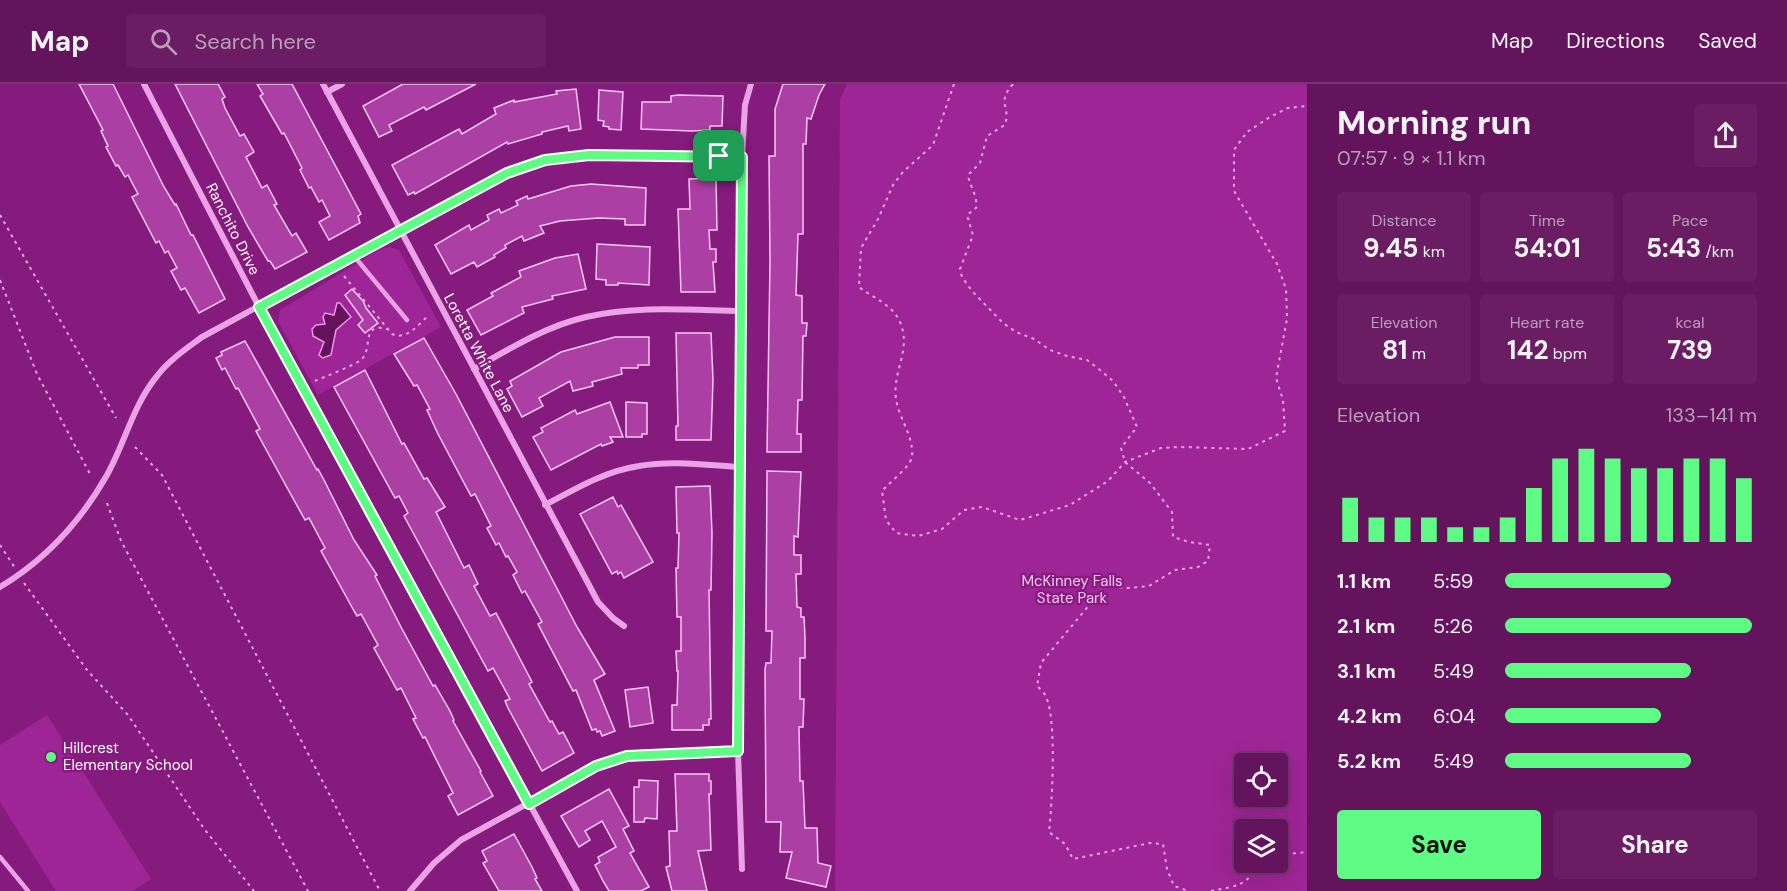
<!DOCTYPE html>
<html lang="en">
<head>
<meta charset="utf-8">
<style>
	body { margin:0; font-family:"DM Sans",sans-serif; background:#6a1d63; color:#f1f3f6; height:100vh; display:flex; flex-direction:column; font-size:22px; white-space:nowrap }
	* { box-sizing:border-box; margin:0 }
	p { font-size:20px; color:#bb9ebc }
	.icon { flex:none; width:33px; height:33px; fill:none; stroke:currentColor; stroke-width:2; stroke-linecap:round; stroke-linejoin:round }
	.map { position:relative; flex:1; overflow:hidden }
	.panel { display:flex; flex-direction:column; background:#64145d; width:480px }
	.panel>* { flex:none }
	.tools { position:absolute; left:1234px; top:669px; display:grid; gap:12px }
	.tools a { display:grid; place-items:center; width:54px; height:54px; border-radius:6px; background:#64145d; box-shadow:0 6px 24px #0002,0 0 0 2px #783372; font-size:30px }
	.pin { position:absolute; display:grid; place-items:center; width:51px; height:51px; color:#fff; margin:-26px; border-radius:12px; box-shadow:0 3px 9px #0006 }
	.round { display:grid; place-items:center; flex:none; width:63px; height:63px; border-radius:6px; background:#6a1d63 }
	.overview { display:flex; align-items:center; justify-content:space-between; height:102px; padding:0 30px }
	h1 { font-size:33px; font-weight:700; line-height:45px }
	.metrics { display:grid; grid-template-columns:repeat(3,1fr); gap:9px; height:102px; padding:6px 30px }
	.metrics div { display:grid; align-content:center; border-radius:6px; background:#6a1d63; text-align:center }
	.metrics b { font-size:26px; font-weight:700 }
	.metrics small { font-size:16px; font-weight:400 }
	.metrics p { font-size:16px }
	.chart { height:168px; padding:12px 30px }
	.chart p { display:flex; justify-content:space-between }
	.chart svg { width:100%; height:108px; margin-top:6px; stroke:#5ffc85; stroke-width:6 }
	.action { display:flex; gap:12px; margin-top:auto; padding:12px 30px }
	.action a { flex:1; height:69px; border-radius:6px; background:#5ffc85; color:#111; font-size:24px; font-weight:700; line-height:69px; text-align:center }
	.action a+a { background:#6a1d63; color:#f1f3f6 }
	ul { padding:0 30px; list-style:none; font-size:20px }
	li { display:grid; grid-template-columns:96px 72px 1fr; align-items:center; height:45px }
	li i { height:15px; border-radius:8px; background:#5ffc85 }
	header { display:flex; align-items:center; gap:36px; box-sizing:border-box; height:84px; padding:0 30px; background:#64145d; border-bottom:2px solid #783372 }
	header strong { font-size:28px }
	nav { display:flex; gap:33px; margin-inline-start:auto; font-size:21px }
	.search { width:420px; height:54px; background:#6a1d63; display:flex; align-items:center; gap:15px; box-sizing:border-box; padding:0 21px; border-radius:6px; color:#bb9ebc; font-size:22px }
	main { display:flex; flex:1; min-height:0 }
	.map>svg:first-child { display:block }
	.green { fill:#9e2595; fill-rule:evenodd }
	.water { fill:#63125b; stroke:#ed95e8; stroke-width:1.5 }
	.building { fill:#ac3fa3; stroke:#f8c7f5; stroke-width:1.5 }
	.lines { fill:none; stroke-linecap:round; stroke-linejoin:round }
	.path { stroke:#eba2e6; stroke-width:2; stroke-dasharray:3 4.5; stroke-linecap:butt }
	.service { stroke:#eba2e6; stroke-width:4.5 }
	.minor { stroke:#eba2e6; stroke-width:6 }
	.route-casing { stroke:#fff; stroke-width:12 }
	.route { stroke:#5ffc85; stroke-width:8 }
	.poi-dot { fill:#5ffc85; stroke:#851b7c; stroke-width:2 }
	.labels { text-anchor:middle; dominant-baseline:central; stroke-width:4.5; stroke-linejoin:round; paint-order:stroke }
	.street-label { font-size:15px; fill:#fff; stroke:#851b7c }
	.park-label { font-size:15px; fill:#f8c7f5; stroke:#851b7c }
	.poi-label { font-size:15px; fill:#fff; stroke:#851b7c; text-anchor:start }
</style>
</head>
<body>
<header>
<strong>Map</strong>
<div class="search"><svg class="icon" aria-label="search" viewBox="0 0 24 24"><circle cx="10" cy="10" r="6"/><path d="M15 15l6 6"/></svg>Search here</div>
<nav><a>Map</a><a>Directions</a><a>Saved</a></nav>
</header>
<main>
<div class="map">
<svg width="1307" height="807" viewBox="0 0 1307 807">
	<rect width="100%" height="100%" fill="#851b7c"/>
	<g class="green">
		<path d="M847,0H1307V807H835L840,16ZM1245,680H1278V712H1245ZM1245,746H1278V778H1245Z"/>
		<path d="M389,163L399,166L441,243L318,311L278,237L280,226L379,166Z"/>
		<path d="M47,631L151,795L133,807H56L0,718V661Z"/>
	</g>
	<path class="water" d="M337,219H340L351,233L336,246L331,271L323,274L319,271L324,258L313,252L312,245L316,241L325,240L323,233L325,229L334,231Z"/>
	<g class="building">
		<path d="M79,0H113L164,103L175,121L176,120L191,151H193L225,215L199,229L185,204L181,206L171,187L177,184L168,167L165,169L159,157L156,159L132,113L138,110L128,91L125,93L118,81L116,82L106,63L108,62L101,47L103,46Z"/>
		<path d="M175,0H218L225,13L222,15L225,24L240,52L244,50L254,68L246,73L262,104L267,101L277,120L274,121L292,152L296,149L307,168L275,185L270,177H268L248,143Z"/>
		<path d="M257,0H292L361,130L358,132L360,139L329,156L319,138L330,132L322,116L319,118L311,103L309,104L300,86L302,84L284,49L282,50L260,12L263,10Z"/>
		<path d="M403,0H476L426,26L424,23L389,41L392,47L379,53L363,22Z"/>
		<path d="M783,0H825L819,11L811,35L807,34L806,60H803V150H798L796,211L802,212V239H807L806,252H803L802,316H798L797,350H801V368H767L770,177L769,72H775V25Z"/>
		<path d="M576,5L581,45L569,47L568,42L542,48V50L508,60L507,58L415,110L414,108L408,111L392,81L459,45L462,50L496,30L494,24L514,16V18L557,10L556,7Z"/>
		<path d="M599,6L623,8L621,46L609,45V43L603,42L604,37L598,36Z"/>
		<path d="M678,11L723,12L722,42H710V46L692,47L641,45L642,18H671V12Z"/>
		<path d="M716,94L717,146H709L710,165H716V178H713L715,208H681L678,125H690L689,95Z"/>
		<path d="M591,100L646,104L645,141H625V135L598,134L560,137L540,142L544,149L524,157L522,152L505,161L506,164L494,171L495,173L477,183L474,178L451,190L435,161L469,141L471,146L489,136L487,131L499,125L501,129L518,121L516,117L527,112L528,115L571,102Z"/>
		<path d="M597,160L650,163L649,201L618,199V201H606V196L596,195Z"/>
		<path d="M578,170L586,205L552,212L553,215L522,223L524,229L481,251L467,226L493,212L491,209L521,193L519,187L555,174Z"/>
		<path d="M352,205L363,217L366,224L378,239L365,249L358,241L363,236L345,211Z"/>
		<path d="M676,249H711L713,296L711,356H676V342H678Z"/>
		<path d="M615,253H649V281H638V284H621L622,290L592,298L593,302L573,307L570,297L539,314L543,322L522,333L507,305L512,302L510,297L561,268Z"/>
		<path d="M424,254L456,310L577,543L605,590L594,596L615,647L602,652L600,647L597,648L596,645L592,646L576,606L573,607L538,540L542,538L525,507L522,509L513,491L517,488L508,472L506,473L499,459L496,461L487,444L491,442L475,410L471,412L438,350L427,326L430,325L417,301L414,302L394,270Z"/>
		<path d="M245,257L317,386L318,385L324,396L354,456L377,491L375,492L401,543L433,602L435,601L450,627L454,636L453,637L481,687L480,688L493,712L458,731L448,712L453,709L425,653L423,654L413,635L416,634L401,604L397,606L374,564L378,561L361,530L357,532L354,527L331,485L321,467L325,464L309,434L305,436L279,389L256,347L260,345L238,304L236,305L225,284L222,286L216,274L222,271L221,268Z"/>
		<path d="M365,286L402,360L404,359L424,395L427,394L445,423L436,428L464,484L469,481L478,500L474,502L490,532L496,529L530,594L532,598L529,600L550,638L552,637L559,650L563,648L574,669L542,687L508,624L505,617L510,615L493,584L488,587L404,432L408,429L399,412L395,414L334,303Z"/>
		<path d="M610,318L623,353H610L613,358L602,362L601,360L551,386L533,353L543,348L541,344L575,326L577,330Z"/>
		<path d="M626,318L647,319V350H642V353H626Z"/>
		<path d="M767,387L801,388L798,453L794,452V471H801V490H796L797,523L801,524V533H804L805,553V574H800V615H804L803,643H799L800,697H803L805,744H817L818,779L831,782L826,803L786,794L792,768H780L781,738H766L765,585L766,579H771L772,547H766Z"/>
		<path d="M710,402L712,449L711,506H709L711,635H709V641H703V646H672V621H677L678,587H677L676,567H681V533H677L676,484H678L679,449H677L676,403Z"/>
		<path d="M613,413L618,423L621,421L653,478L624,494L621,488L618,490L617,487L612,490L580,430Z"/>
		<path d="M648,603L653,639L630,643L625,606Z"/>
		<path d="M675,690H709V697H711V710H709L711,766L698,767L707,807H672L666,783L670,782L669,747H677Z"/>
		<path d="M639,696L658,697L657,735L645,734L644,738H634V703H639Z"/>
		<path d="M609,705L629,742L623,745L634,767L630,769L649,803L641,807H609L603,797L595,781L600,778L598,773L616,763L602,737L585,747L590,756L579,763L561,732Z"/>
		<path d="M514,750L532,783L537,794L535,795L542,807H499L483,779L487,777L482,767Z"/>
	</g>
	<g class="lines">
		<g class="path">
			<path d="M954,0L933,61L903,88L893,101L878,135L861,164L859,203C873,214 893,221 900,238C912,266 892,287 896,315C899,335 914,352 912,373C910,383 890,398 882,407L886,436L896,449L918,452L942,445L964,426L982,423L1020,436L1070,421L1108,397L1125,378L1161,364L1180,363L1248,365L1285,347L1283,316L1276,294L1287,235L1286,205L1277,180L1234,107V66L1247,48L1270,33L1288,24L1307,22"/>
			<path d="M1013,0C996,19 1011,22 1005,41L987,52L980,79L968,91C970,103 978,112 976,124L967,131L973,151L960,185L962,193L972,207L1003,239L1016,248L1034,255L1050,266L1067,272L1087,276L1100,286L1113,297L1124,313L1137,343L1121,364L1125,378L1150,399L1172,428L1173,453L1189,458L1210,461L1208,477L1198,483L1175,486L1149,502L1128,504L1105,502L1041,579L1037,602C1040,605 1045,609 1046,613C1057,635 1052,721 1049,748L1065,760L1073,775L1150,759L1163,760L1167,785L1174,802L1189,807"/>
			<path d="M0,131L116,334"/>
			<path d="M344,192L392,250C406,257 419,240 429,231"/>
			<path d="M0,196L37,290L90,390"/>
			<path d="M315,297C324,293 358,280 362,275C373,263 361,238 387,245"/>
			<path d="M135,363L162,391L380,807"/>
			<path d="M107,419L121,457L308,807"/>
			<path d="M0,461L15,484"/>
			<path d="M24,499L87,586L128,631L205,746L254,807"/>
			<path d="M1278,771L1307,768"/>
			<path d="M1211,807C1235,802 1248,803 1259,778"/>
		</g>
		<g class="service">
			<path d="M354,172L407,236"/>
			<path d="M0,773L28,807"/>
		</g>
		<g class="minor">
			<path d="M144,0L259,223L577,807"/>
			<path d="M323,0L598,518L613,534L624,542"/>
			<path d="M327,8L342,0"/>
			<path d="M474,285C509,265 546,242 586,233C636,221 690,226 741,227"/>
			<path d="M545,421C575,405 605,387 639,382C671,376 707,381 740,383"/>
			<path d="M0,503C45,476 81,437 107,391C125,359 133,321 157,292C169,276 186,265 202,253L487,98C521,83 552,74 589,71L742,73"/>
			<path d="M742,785L738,667L742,73L745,21L751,0"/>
			<path d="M410,807L434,779L461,756L596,682L627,672L648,669L738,667"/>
		</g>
	</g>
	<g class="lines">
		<defs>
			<path id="route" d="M589,71L742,73L738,667L627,672L596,682L529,720L259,223L507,89L545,76Z"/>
		</defs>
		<use href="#route" class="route-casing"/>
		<use href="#route" class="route"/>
	</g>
	<circle class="poi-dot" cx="51" cy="673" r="6"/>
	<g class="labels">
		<g class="street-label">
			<text transform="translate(233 145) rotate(63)">Ranchito Drive</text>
			<text transform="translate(479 269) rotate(62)">Loretta White Lane</text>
		</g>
		<g class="park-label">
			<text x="1072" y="497">McKinney Falls<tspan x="1072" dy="17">State Park</tspan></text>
		</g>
		<g class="poi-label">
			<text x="63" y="664">Hillcrest<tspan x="63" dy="17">Elementary School</tspan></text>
		</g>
	</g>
</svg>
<div class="tools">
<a><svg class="icon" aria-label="locate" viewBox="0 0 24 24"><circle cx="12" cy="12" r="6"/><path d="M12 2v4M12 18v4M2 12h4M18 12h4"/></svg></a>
<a><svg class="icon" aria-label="layers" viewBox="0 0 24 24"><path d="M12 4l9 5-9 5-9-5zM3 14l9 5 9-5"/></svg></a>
</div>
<div class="pin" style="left:719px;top:72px;background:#1e9e55"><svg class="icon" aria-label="arrive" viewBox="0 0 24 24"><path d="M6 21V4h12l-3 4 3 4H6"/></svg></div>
</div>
<section class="panel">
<div class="overview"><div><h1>Morning run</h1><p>07:57 · 9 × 1.1 km</p></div><a class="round"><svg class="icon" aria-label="share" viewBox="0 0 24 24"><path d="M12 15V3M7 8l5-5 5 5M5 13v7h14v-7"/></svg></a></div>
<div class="metrics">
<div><p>Distance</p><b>9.45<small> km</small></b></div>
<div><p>Time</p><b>54:01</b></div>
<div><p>Pace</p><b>5:43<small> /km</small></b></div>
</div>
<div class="metrics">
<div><p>Elevation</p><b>81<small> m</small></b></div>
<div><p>Heart rate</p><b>142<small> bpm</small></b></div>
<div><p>kcal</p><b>739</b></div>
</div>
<div class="chart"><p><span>Elevation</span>133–141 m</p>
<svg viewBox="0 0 160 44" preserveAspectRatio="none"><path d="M5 44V26M15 44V34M25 44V34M35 44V34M45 44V38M55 44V38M65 44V34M75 44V22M85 44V10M95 44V6M105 44V10M115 44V14M125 44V14M135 44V10M145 44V10M155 44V18"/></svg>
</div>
<ul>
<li><b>1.1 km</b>5:59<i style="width:66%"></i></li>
<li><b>2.1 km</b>5:26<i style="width:98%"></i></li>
<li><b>3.1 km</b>5:49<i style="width:74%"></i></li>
<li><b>4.2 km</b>6:04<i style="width:62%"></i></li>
<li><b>5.2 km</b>5:49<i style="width:74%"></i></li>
</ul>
<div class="action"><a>Save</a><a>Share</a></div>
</section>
</main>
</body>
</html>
